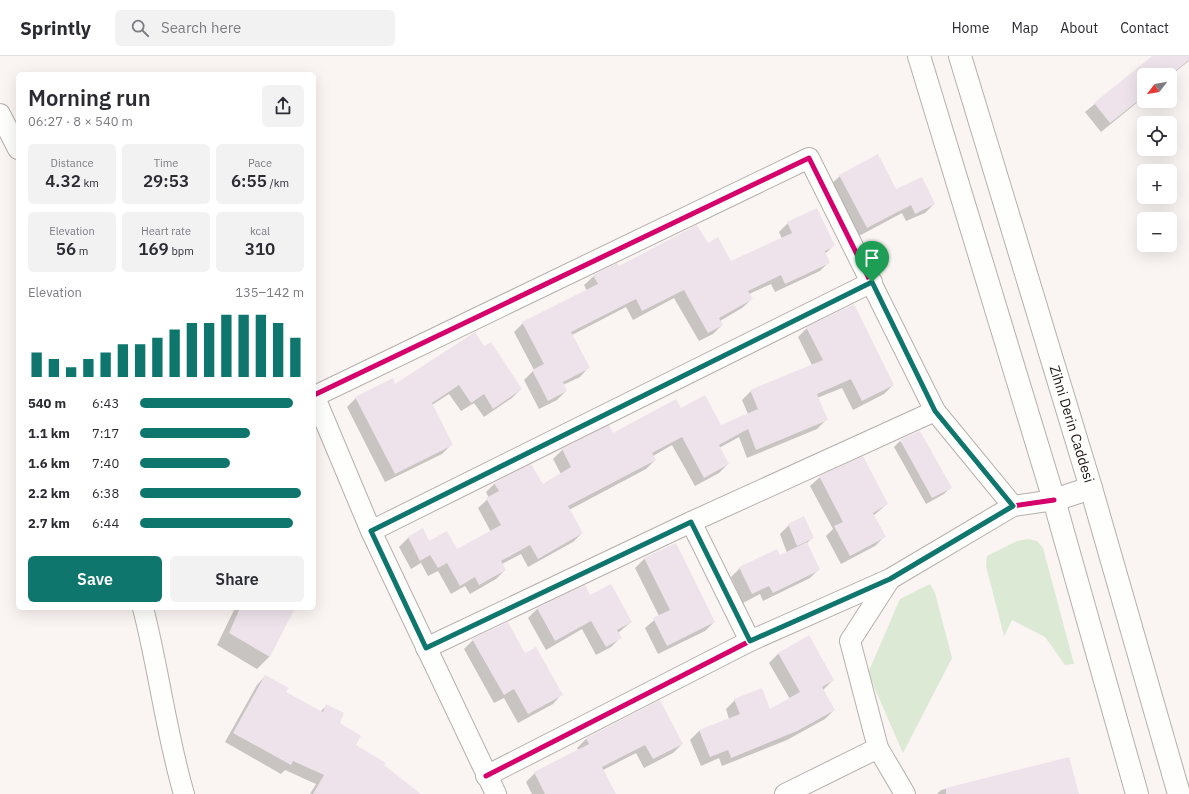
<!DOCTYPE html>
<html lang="en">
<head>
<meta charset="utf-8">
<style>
	body { margin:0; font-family:"IBM Plex Sans",sans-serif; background:#f2f2f3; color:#2b2b33; height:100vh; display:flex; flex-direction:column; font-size:15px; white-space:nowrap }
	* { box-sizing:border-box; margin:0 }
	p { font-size:13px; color:#7c7c81 }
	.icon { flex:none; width:22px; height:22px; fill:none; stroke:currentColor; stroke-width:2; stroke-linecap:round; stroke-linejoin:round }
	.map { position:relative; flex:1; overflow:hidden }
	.details { position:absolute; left:16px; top:16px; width:300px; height:538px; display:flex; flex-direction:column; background:#fff; border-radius:6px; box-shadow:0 4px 16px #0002 }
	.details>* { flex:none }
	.needle { width:26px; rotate:239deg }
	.buttons { position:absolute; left:1137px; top:12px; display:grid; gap:8px }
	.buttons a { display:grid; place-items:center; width:40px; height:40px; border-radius:6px; background:#fff; box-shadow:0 4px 16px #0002; font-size:20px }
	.pin { position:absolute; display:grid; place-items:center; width:34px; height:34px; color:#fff; margin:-41px -17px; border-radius:50% 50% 50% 0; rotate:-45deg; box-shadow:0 0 4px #0007 }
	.pin .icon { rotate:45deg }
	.round { display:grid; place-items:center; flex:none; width:42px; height:42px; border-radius:6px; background:#f2f2f3 }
	.headline { display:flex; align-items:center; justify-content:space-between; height:68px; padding:0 12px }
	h1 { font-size:22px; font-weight:600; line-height:30px }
	.figures { display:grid; grid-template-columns:repeat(3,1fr); gap:6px; height:68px; padding:4px 12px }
	.figures div { display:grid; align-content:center; border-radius:6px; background:#f2f2f3; text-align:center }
	.figures b { font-size:17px; font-weight:600 }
	.figures small { font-size:11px; font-weight:400 }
	.figures p { font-size:11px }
	.chart { height:112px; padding:8px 12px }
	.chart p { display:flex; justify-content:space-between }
	.chart svg { width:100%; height:72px; margin-top:4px; stroke:#0f766e; stroke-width:6 }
	.action { display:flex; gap:8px; margin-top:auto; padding:8px 12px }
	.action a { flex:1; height:46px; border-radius:6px; background:#0f766e; color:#fff; font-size:16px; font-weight:600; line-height:46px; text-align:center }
	.action a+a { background:#f2f2f3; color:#2b2b33 }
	ul { padding:0 12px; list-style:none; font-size:13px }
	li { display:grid; grid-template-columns:64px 48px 1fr; align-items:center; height:30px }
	li i { height:10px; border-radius:5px; background:#0f766e }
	header { display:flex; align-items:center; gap:24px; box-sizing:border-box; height:56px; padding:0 20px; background:#fff; border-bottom:1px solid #e1e1e2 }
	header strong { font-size:19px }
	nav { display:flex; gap:22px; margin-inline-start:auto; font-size:14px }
	.search { width:280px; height:36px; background:#f2f2f3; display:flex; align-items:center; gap:10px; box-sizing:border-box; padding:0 14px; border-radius:6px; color:#7c7c81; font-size:15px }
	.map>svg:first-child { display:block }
	.green { fill:#dbe9d5 }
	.shadow { fill:#0003 }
	.building { fill:#eee3eb }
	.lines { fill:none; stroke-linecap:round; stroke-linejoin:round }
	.minor-casing { stroke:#b6afac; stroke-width:22 }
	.major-casing { stroke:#b6afac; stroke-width:24 }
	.minor { stroke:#fefefd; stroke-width:20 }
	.major { stroke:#fefefd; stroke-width:22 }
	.cycleway-casing { stroke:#fff; stroke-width:8 }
	.cycleway { stroke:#d6006c; stroke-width:5 }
	.route-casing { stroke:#fff; stroke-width:8 }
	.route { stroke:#0f766e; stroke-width:5 }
	.labels { text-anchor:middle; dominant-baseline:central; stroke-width:4; stroke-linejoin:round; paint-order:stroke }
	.street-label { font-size:14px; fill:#1d1410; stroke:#fff }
</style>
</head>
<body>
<header>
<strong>Sprintly</strong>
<div class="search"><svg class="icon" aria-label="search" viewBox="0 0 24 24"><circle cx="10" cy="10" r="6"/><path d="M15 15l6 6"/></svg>Search here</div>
<nav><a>Home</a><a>Map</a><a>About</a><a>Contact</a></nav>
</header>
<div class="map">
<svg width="1189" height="738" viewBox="0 0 1189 738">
	<rect width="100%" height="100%" fill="#faf5f2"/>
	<g class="green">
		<path d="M1028,483L1037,485L1043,492L1074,608L1065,609L1045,581L1012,564L1004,580L986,510L987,500L1017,485Z"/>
		<path d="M930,528L935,537L952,602L903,697L868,617L900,543Z"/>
	</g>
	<g class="shadow">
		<path d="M1153,0H1189V5L1170,20L1144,19V41L1101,76L1085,56Z"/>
		<path d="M840,120L896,134L934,148L925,157L906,165L902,157L859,180L831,128Z"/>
		<path d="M788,167L833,190L825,198L829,206L820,215L775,236L771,228L749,238L752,243L742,252L720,265L722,269L713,278L699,285L674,242L633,264L626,251L572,279L589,311L580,321L563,329L566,335L557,344L539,353L524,324L534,314L514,276L523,267L587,235L584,229L594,220L707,189L731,206L782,183L779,176Z"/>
		<path d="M807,272L893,329L884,338L853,354L842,332L817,342L826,364L817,373L747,402L739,381L719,392L728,408L719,417L695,430L672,389L653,400L655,404L646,413L569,454L582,477L573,486L528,511L521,498L502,508L505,514L496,523L470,538L465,530L451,538L438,515L428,520L421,507L411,513L399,491L408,482L422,474L429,486L457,494L491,476L478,452L489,442L486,436L495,427L542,429L561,418L553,403L562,394L609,371L613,379L681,354L720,370L748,358L742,344L751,335L812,309L798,281Z"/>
		<path d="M484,291L521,333L512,342L484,361L474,347L461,355L449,338L432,349L452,388L442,398L385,426L347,351L356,342L395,330Z"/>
		<path d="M900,385L950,432L944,438L926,448L894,391Z"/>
		<path d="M863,402L887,448L873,460L884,481L875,490L841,508L826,480L833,473L810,430L820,421Z"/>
		<path d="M789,469L813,481L806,488L819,513L810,522L763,545L760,538L743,547L731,521L740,512L787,497L780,478Z"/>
		<path d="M676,488L714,566L705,575L658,598L645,572L659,560L635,512L644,503Z"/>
		<path d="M585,530L590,541L631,566L618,577L620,582L611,591L596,599L582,573L546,594L528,562L537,553Z"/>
		<path d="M235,552H294L269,601L257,613L217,589Z"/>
		<path d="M808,581L833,624L823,634L834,654L825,663L787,684L722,710L719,702L701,710L690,684L699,675L729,663L726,653L735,644L769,654L790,643L769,607L778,598Z"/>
		<path d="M473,584L525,598L562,638L553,648L518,667L504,642L494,647L464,593Z"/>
		<path d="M265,620L285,636L320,656L327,649L355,689L419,738H310L316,728L285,714L281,718L225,686L257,629Z"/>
		<path d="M586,683L682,688L673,697L644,712L636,697L603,714L615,738H532L526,726L535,717L579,694L577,692Z"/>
		<path d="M1069,702L1078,738H937L941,734Z"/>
	</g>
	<g class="building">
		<path d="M1152,0H1189V4L1170,19H1144V40L1110,67L1094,47Z"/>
		<path d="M878,98L896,133L922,121L935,148L915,158L911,149L867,172L839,119Z"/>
		<path d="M817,152L835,190L825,195L830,207L785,228L781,219L748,235L753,243L719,262L723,269L708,277L684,234L642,255L636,243L571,276L590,312L563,326L567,335L548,345L532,314L544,308L522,266L598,228L593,219L617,207L619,210L697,169L708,187L718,181L731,205L792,177L787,166Z"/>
		<path d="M854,248L894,329L862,345L851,323L817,338L828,364L756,394L748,373L719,389L729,408L704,422L682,381L652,397L656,404L568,450L583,477L538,503L530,489L501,505L506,514L479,529L475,521L460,530L447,507L438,512L430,499L420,505L408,481L423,472L429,485L447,475L457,493L501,469L486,442L499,435L494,427L531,408L543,428L571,411L562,393L609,369L613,377L676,343L681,352L705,339L721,369L758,353L750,334L823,304L806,271Z"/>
		<path d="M475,276L484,290L491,286L522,333L493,353L484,338L471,347L459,329L432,347L453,389L395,418L355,341L393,322L395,328Z"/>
		<path d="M920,375L952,432L932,442L900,384Z"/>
		<path d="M863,400L888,448L873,457L886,481L850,500L834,470L843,466L819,420Z"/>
		<path d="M804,460L814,482L797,490L788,468Z"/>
		<path d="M807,486L820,514L773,537L769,530L752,538L739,511L777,493L780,499Z"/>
		<path d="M676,487L715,566L667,590L653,562L670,554L644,502Z"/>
		<path d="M611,528L632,566L617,574L622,582L606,591L591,565L555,585L537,552L585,529L590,539Z"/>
		<path d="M240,552H295L270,601L229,577Z"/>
		<path d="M508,566L525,597L536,591L563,639L528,658L514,633L504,639L472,583Z"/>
		<path d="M809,579L834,624L822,631L835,654L797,675L731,702L728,694L710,701L699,674L740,658L734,643L762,632L770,653L800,636L778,597Z"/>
		<path d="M265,619L289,632L286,636L323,656L326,648L344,657L340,667L361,680L356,689L386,707L384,709L421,738H313L324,719L293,705L291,709L233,677Z"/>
		<path d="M660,644L683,688L653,703L645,689L602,711L616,738H545L534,716L589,688L586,682Z"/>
		<path d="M1069,701L1079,738H946V732Z"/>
	</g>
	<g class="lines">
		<defs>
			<g id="minor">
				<path d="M0,58L18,93"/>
				<path d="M314,339L371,475L496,738"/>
				<path d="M315,340L809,102L935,355L1013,450"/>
				<path d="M691,466L750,585"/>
				<path d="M371,475L872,226"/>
				<path d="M890,523L850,585L878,692L905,738"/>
				<path d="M143,552C159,614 166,677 184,738"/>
				<path d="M426,592L691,466L935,355"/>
				<path d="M486,720L750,585L890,523L1013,450L1054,444"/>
				<path d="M785,738L878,692"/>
			</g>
			<g id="major">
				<path d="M919,0L1054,444L1137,738"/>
				<path d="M960,0L1091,432L1179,738"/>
				<path d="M1054,444L1091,432"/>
			</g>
		</defs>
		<use href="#minor" class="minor-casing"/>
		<use href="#major" class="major-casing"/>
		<use href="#minor" class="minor"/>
		<use href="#major" class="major"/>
		<defs>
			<g id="cycleway">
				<path d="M314,339L809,102L935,355L1013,450"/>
				<path d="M486,720L750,585L890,523L1013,450L1054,444"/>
			</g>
		</defs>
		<use href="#cycleway" class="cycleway-casing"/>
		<use href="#cycleway" class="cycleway"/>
	</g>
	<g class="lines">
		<defs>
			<path id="route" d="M872,226L935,355L1013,450L890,523L750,585L691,466L426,592L371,475Z"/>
		</defs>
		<use href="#route" class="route-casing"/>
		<use href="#route" class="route"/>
	</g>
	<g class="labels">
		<g class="street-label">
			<text transform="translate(1072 368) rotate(73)">Zihni Derin Caddesi</text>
		</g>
	</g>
</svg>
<div class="buttons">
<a><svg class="needle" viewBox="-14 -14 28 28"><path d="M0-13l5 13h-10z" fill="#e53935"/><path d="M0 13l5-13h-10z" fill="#7c7c81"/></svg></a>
<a><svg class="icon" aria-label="locate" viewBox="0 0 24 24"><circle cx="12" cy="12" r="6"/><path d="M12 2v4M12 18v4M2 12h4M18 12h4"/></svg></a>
<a>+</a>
<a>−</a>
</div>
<div class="pin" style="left:872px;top:226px;background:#1e9e55"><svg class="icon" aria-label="arrive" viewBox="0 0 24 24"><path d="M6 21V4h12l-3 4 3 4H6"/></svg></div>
<section class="details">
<div class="headline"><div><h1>Morning run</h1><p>06:27 · 8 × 540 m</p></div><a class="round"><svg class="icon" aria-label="share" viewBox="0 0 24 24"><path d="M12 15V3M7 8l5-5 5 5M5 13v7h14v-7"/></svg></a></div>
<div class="figures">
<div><p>Distance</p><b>4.32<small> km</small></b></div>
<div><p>Time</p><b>29:53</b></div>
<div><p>Pace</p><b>6:55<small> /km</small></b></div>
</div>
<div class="figures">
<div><p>Elevation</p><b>56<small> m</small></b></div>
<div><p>Heart rate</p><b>169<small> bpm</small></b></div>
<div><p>kcal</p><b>310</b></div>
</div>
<div class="chart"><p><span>Elevation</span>135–142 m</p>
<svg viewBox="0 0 160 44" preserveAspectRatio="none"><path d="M5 44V29M15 44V33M25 44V38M35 44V33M45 44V29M55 44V24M65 44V24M75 44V20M85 44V15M95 44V11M105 44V11M115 44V6M125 44V6M135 44V6M145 44V11M155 44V20"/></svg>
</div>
<ul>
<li><b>540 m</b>6:43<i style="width:93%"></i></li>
<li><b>1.1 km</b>7:17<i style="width:67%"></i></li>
<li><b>1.6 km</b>7:40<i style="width:55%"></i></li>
<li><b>2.2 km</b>6:38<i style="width:98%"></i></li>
<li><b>2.7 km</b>6:44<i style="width:93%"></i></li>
</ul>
<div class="action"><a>Save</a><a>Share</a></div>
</section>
</div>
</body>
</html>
